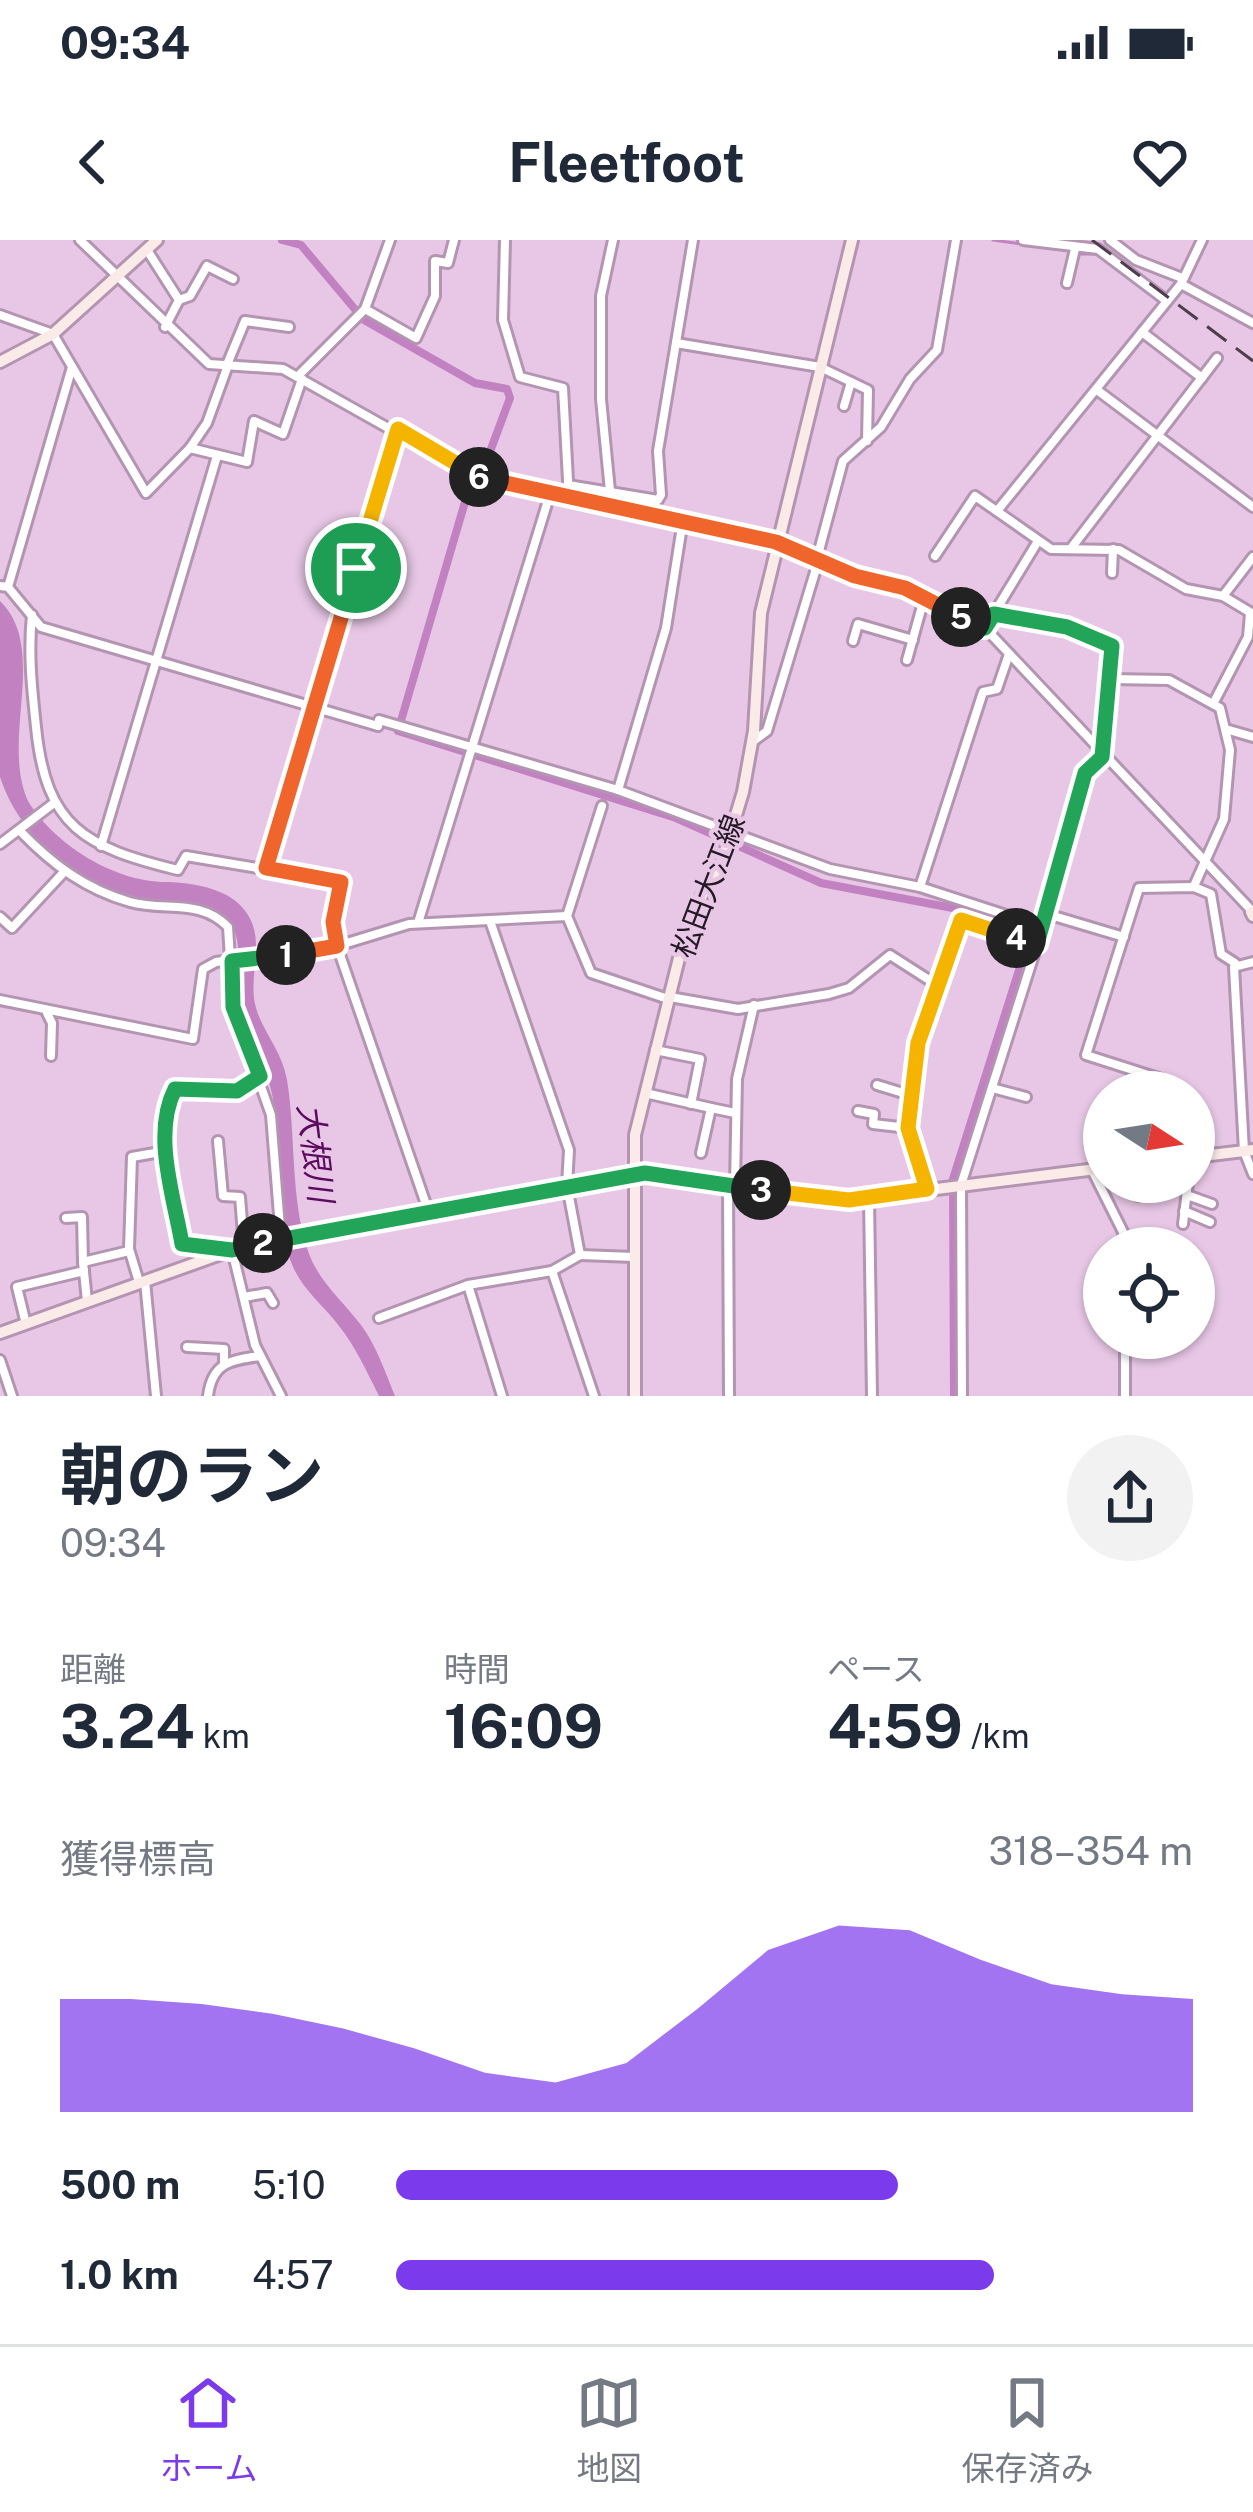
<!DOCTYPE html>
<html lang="ja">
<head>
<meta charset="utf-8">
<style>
	body { margin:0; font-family:"Public Sans","Noto Sans JP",sans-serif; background:#f2f2f3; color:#1f2937; height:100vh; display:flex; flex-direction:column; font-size:45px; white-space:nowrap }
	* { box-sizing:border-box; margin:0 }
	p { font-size:39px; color:#747a83 }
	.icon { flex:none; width:66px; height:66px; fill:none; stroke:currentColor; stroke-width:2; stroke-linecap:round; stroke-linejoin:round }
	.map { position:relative; height:1156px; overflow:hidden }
	.drawer { display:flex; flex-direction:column; background:#fff; flex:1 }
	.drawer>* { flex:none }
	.needle { width:78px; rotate:102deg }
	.fabs { position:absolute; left:1083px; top:831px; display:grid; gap:24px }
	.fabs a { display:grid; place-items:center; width:132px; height:132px; border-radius:50%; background:#fff; box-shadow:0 3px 9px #0004; font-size:60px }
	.pin { position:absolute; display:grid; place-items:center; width:102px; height:102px; color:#fff; margin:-51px; border:6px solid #fff; border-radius:50%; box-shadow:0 3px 12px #0007 }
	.km { position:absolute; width:60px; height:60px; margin:-30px; border-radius:50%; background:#222; color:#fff; font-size:33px; line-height:60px; text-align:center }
	.round { display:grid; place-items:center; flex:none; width:126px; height:126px; border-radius:63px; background:#f2f2f3 }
	.overview { display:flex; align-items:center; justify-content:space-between; height:204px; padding:0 60px }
	h1 { font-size:66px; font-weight:700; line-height:90px }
	.figures { display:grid; grid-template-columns:repeat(3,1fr); gap:18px; height:204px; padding:12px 60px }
	.figures div { display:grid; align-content:center }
	.figures b { font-size:60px; font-weight:700 }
	.figures small { font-size:33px; font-weight:400 }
	.figures p { font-size:33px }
	.chart { height:336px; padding:24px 60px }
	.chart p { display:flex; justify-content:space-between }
	.chart svg { width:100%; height:216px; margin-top:12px; fill:#7c3aed; opacity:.7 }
	ul { padding:0 60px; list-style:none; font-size:39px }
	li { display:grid; grid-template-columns:192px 144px 1fr; align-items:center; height:90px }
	li i { height:30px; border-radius:15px; background:#7c3aed }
	.status { display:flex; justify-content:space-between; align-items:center; height:84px; padding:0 60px; background:#fff; direction:ltr }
	.status svg { height:33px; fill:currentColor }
	header { display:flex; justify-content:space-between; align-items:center; height:156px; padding:0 60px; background:#fff; font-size:54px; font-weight:700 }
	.tabs { display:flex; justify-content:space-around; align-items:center; height:168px; border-top:3px solid #e0e1e3; background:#fff; font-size:33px; color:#747a83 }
	.tabs a { display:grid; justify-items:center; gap:6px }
	.tabs .selected { color:#7c3aed }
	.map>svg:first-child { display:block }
	.water { fill:#c282c1 }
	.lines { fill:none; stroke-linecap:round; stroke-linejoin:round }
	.stream { stroke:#c282c1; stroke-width:3 }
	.canal { stroke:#c282c1; stroke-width:8 }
	.street-casing { stroke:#b395b2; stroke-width:14 }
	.secondary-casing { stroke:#b395b2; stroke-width:16 }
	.street { stroke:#fff; stroke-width:8 }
	.secondary { stroke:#fbebe8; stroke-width:10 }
	.rail { stroke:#4d3e4d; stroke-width:3; stroke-dasharray:24 12; stroke-linecap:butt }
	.split-1-casing { stroke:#fff; stroke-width:24 }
	.split-2-casing { stroke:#fff; stroke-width:24 }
	.split-3-casing { stroke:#fff; stroke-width:24 }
	.split-4-casing { stroke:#fff; stroke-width:24 }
	.split-5-casing { stroke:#fff; stroke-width:24 }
	.split-6-casing { stroke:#fff; stroke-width:24 }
	.split-7-casing { stroke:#fff; stroke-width:24 }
	.split-1 { stroke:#f0652b; stroke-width:15 }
	.split-2 { stroke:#22a559; stroke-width:15 }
	.split-3 { stroke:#22a559; stroke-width:15 }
	.split-4 { stroke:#f5b400; stroke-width:15 }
	.split-5 { stroke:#22a559; stroke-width:15 }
	.split-6 { stroke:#f0652b; stroke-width:15 }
	.split-7 { stroke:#f5b400; stroke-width:15 }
	.labels { text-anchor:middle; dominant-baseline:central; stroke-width:9; stroke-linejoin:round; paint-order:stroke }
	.street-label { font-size:30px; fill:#241924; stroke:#e7c7e5 }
	.water-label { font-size:33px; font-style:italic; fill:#5c0a5d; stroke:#e7c7e5 }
</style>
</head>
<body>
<div class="status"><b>09:34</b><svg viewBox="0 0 49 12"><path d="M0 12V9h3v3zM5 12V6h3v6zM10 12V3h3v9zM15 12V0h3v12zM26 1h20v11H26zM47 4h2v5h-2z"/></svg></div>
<header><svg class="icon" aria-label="back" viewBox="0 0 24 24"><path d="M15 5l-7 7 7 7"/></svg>Fleetfoot<svg class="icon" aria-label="heart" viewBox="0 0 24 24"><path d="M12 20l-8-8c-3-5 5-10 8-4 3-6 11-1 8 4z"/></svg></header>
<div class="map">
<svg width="1253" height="1156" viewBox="0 0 1253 1156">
	<rect width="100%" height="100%" fill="#e7c7e5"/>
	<path class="water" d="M0,361C49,409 0,499 28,561C54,604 114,642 166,642C183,642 221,646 239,664C271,694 246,733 256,768C263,792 282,811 287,840C296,894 290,958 308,1011C318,1041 343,1061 361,1085C376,1105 384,1129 395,1156H379C367,1132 354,1104 339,1086C324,1066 305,1052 294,1029C271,979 282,913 273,859C268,826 245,804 237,769C231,740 248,705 228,680C207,655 177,666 151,661C82,650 20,599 0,537Z"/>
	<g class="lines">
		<g class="stream">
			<path d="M993,0L1022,4"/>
			<path d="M1050,7L1070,11"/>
			<path d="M1079,14H1099"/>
		</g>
		<path class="canal" d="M282,0L301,5L364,80L475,143L507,149L510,158L485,225L472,238L398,491L676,578L821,643L958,669L1031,692L953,939L954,1156"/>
		<defs>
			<g id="street">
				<path d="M80,0L209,124L283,129L486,243L760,297L855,336L905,348L985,388L1252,671"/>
				<path d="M505,0L503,80L520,137L563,148L569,259"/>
				<path d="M1023,0L1098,9L1167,61"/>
				<path d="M1110,0L1136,20L1182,38"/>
				<path d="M147,10L179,60L165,87"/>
				<path d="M1067,43L1075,9"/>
				<path d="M1181,44L1253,83"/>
				<path d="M179,60L190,56L207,26L233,39"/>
				<path d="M365,69L416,98L435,56V21L448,23L454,0"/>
				<path d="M0,75L53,94L146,253L190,208L247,222L254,181L283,194L302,139"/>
				<path d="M1142,92L1202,138"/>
				<path d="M676,103L820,127L868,150L867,201"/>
				<path d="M226,127L245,81L289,87"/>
				<path d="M298,136L365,69L390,0"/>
				<path d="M1097,150L1253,267"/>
				<path d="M844,166L851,142"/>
				<path d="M190,208L207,183L227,128"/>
				<path d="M568,245L658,260L661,255L658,211L693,0"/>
				<path d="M610,251L601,159V56L613,0"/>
				<path d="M997,271L1181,44L1202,0"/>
				<path d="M1072,307L1217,118"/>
				<path d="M935,316L975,256L1051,309L1119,310L1186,349L1223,356L1253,374"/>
				<path d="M816,322L843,221L881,187L910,139L937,110L956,0"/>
				<path d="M1112,333L1113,309"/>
				<path d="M0,346L8,347L41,387L378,486L379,480L618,550L830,629L920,647L1043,687"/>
				<path d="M8,347L72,127"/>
				<path d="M1223,356L1253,317"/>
				<path d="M995,373L1110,400L1099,512"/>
				<path d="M32,375C28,413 32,449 36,487C46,588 85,607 178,630L186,616L341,642L333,682L337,706L429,973"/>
				<path d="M985,388L1038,301"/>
				<path d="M853,401L858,384L913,400"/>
				<path d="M907,420L924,359"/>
				<path d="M1110,439L1169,440L1220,468L1230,510L1224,579L1194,646"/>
				<path d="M1213,464L1248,397L1250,373"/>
				<path d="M1229,490L1253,497"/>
				<path d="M752,502L767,491L818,322"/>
				<path d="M618,550L666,388L683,280"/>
				<path d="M602,566L567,676L591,733L668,759"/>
				<path d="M20,591C53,625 85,649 130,662C165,672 200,658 228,687L233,767L271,875L281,1000"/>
				<path d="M0,604L54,563"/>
				<path d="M101,606L217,216"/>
				<path d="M266,628L398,189"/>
				<path d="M920,647L983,452L997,449L1009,414"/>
				<path d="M1047,674L1124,697"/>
				<path d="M0,677L12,688L64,632"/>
				<path d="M418,683L550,254"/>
				<path d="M1253,722L1234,727L1244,911L1253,934"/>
				<path d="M670,757L738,769L829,754L849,748L890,715L940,747"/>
				<path d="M0,760L193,799L203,729L216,722L337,706L409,684L567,676"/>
				<path d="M47,773L52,783L51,816"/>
				<path d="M655,810L700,819L691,864"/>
				<path d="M260,836L237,851L175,849C152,895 174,957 182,1004L232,1010L255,1105L281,1156"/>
				<path d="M877,845L913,856"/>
				<path d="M992,848L1026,857"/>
				<path d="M1156,852L1161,839L1086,815L1139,648L1194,647L1211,654L1221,714L1235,723"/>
				<path d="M645,853L711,868L701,913"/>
				<path d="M711,868L735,873"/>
				<path d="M858,871L874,874L873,884L908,888"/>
				<path d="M218,901L223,956L240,957L244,1007"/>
				<path d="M1092,930L1123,992L1124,1008"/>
				<path d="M1133,942L1138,956"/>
				<path d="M728,944L729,1156"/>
				<path d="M735,945L737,839L754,765"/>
				<path d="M927,949L908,888L918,803L961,680L1037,704"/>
				<path d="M1187,955L1212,964"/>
				<path d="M869,958L872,1156"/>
				<path d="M1184,971L1210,982"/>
				<path d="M66,978L82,977L83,1022"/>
				<path d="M1183,984L1188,942"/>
				<path d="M580,1015L634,1017"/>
				<path d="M552,1031L594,1156"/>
				<path d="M145,1041L156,1156"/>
				<path d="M139,1042L129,1009L132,917L166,911"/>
				<path d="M468,1045L502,1156"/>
				<path d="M244,1057L267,1053L273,1063"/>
				<path d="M87,1061L83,1022L129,1011"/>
				<path d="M379,1078L468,1045L552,1031L580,1015L567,946L569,910L490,681"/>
				<path d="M26,1084L17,1047L84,1031"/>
				<path d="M1125,1098V1156"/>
				<path d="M187,1107L224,1109V1122"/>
				<path d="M0,1120L12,1156"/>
				<path d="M208,1156C212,1123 230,1120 260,1116"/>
				<path d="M962,1156L961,945L1058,639L1085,533L1103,517"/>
			</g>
			<g id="secondary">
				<path d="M0,122L53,94L157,0"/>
				<path d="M1251,672L1253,676"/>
				<path d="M1194,917L1253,910"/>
				<path d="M0,1093L232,1010L621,937C697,928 772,960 849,960L1104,928"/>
				<path d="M635,1156V895L689,678L722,621L743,552L754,491L761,373L852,0"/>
			</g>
		</defs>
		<use href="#street" class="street-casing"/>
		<use href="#secondary" class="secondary-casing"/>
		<use href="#street" class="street"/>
		<use href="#secondary" class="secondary"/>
		<path class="rail" d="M1092,0L1253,121"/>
	</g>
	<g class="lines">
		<defs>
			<path id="split-1" d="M286,715L337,706L333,682L341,642L266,628L356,328"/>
			<path id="split-2" d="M263,1003L232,1010L182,1004C174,957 152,894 175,849L237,851L260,836L233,767L232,721L286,715"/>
			<path id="split-3" d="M263,1003L645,933L761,950"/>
			<path id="split-4" d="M761,950L849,960L927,949L908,888L918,803L961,680L1016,698"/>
			<path id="split-5" d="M961,377L985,388L994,374L1067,387L1112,406L1102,517L1085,533L1037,704L1016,698"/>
			<path id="split-6" d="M479,237L776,302L855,336L905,348L961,377"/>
			<path id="split-7" d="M356,328L398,189L479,237"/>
		</defs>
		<use href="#split-1" class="split-1-casing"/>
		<use href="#split-2" class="split-2-casing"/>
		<use href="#split-3" class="split-3-casing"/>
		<use href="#split-4" class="split-4-casing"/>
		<use href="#split-5" class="split-5-casing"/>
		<use href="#split-6" class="split-6-casing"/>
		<use href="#split-7" class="split-7-casing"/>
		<use href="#split-1" class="split-1"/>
		<use href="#split-2" class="split-2"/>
		<use href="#split-3" class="split-3"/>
		<use href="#split-4" class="split-4"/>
		<use href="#split-5" class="split-5"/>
		<use href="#split-6" class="split-6"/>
		<use href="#split-7" class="split-7"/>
	</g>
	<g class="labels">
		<g class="street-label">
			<text transform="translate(708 646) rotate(-69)">松田大江線</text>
		</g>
		<g class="water-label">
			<text transform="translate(316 913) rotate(83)">大根川</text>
		</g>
	</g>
</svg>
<div class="fabs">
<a><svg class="needle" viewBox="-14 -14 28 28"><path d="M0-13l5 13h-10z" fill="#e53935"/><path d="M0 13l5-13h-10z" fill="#747a83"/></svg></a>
<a><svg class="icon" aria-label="locate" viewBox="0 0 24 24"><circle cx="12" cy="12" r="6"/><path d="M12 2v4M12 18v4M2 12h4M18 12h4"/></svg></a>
</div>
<div class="pin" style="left:356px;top:328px;background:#1e9e55"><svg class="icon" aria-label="arrive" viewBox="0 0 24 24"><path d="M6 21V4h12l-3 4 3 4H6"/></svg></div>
<b class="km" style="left:286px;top:715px">1</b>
<b class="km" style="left:263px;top:1003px">2</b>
<b class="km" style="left:761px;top:950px">3</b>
<b class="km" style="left:1016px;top:698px">4</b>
<b class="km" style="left:961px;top:377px">5</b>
<b class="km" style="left:479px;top:237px">6</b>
</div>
<section class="drawer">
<div class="overview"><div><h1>朝のラン</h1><p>09:34</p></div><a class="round"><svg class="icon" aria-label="share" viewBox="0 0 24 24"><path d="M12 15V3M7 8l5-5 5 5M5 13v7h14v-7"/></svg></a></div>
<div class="figures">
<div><p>距離</p><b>3.24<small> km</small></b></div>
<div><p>時間</p><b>16:09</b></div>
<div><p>ペース</p><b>4:59<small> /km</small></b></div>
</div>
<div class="chart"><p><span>獲得標高</span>318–354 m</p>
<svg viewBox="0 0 160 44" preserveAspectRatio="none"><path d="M0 44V21L10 21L20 22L30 24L40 27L50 31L60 36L70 38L80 34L90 23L100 11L110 6L120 7L130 13L140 18L150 20L160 21V44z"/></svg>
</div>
<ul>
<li><b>500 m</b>5:10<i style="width:63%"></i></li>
<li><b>1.0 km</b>4:57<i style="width:75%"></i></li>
</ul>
</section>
<nav class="tabs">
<a class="selected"><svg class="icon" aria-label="home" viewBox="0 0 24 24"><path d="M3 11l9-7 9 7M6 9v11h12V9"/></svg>ホーム</a>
<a><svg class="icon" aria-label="map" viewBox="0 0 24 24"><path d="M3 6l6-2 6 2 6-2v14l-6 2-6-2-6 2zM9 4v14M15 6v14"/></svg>地図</a>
<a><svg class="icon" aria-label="saved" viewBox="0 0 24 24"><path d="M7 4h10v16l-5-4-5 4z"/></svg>保存済み</a>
</nav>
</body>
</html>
